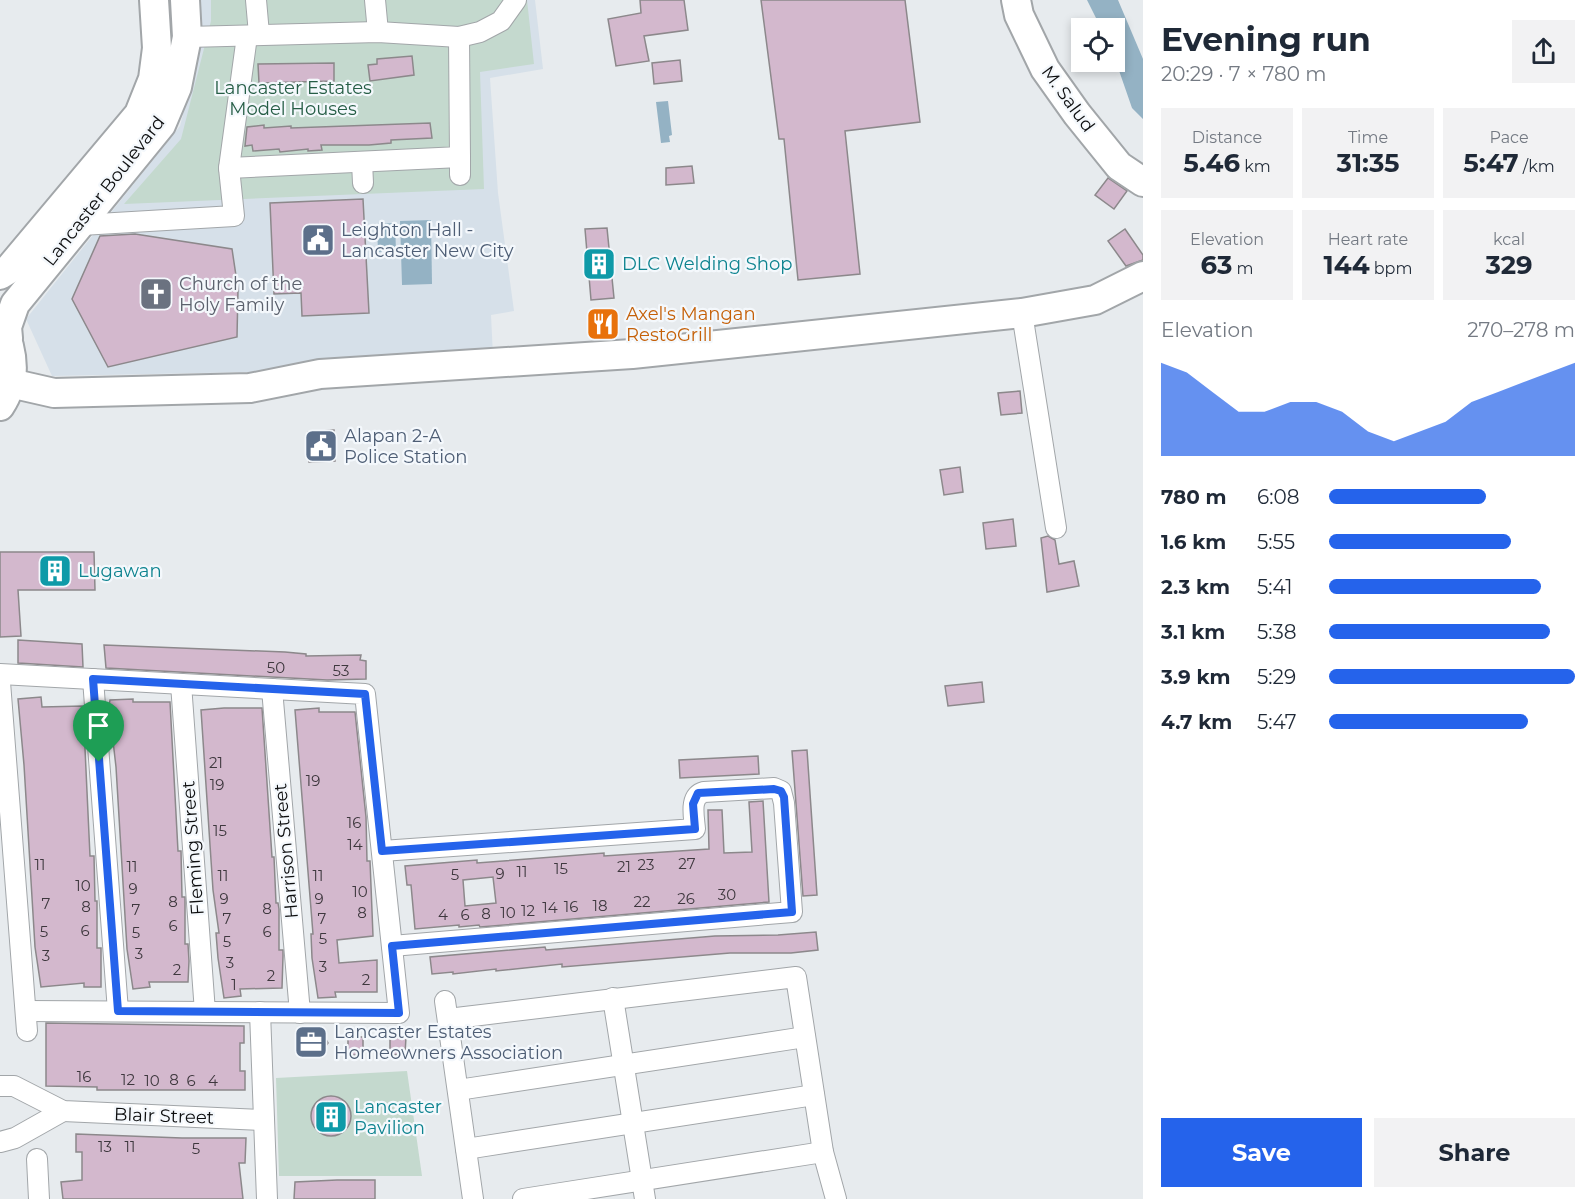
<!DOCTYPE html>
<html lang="en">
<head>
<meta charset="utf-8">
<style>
	body { margin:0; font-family:Montserrat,sans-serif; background:#f2f2f3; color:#1f2937; height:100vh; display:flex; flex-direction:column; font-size:22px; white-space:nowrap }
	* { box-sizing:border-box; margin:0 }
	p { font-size:20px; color:#747a83 }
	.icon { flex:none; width:33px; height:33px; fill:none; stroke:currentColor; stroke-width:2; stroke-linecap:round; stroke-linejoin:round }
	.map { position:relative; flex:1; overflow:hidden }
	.side { display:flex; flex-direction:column; background:#fff; width:450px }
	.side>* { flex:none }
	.controls { position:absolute; left:1071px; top:18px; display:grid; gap:12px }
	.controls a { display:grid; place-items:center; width:54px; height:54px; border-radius:0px; background:#fff; box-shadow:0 3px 9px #0003; font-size:30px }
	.pin { position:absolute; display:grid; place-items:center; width:51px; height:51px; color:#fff; margin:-62px -26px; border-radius:50% 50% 50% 0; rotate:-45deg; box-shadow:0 0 6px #0007 }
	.pin .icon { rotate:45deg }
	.round { display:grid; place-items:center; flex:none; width:63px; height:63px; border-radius:0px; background:#f2f2f3 }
	.headline { display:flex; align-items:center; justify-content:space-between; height:102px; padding:0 18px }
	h1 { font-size:33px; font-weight:700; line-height:45px }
	.figures { display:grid; grid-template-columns:repeat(3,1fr); gap:9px; height:102px; padding:6px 18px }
	.figures div { display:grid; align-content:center; border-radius:0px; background:#f2f2f3; text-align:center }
	.figures b { font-size:26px; font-weight:700 }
	.figures small { font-size:16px; font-weight:400 }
	.figures p { font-size:16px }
	.chart { height:168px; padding:12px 18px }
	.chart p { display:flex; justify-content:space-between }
	.chart svg { width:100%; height:108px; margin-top:6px; fill:#2563eb; opacity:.7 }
	.primary-button { display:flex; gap:12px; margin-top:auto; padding:12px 18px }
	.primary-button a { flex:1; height:69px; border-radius:0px; background:#2563eb; color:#fff; font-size:24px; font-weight:700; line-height:69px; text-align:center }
	.primary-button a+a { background:#f2f2f3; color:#1f2937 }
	ul { padding:0 18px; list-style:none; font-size:20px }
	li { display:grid; grid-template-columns:96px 72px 1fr; align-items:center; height:45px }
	li i { height:15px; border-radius:8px; background:#2563eb }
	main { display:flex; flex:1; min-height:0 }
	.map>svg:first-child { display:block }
	.built { fill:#d6e0e9 }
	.green { fill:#c4d9ce }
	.water { fill:#94b2c4 }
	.building { fill:#d3b8cd; stroke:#8c888b; stroke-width:1.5; fill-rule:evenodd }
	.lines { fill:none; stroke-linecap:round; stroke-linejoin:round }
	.street-casing { stroke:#a2a6a9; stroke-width:22 }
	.secondary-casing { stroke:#a2a6a9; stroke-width:32 }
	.street { stroke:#fff; stroke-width:20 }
	.secondary { stroke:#fff; stroke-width:28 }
	.route-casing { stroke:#fff; stroke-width:12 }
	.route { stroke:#2563eb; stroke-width:8 }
	.labels { text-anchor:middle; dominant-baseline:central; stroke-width:4.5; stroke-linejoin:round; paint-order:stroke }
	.number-label { font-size:15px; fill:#3e383e }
	.park-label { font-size:18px; fill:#265e46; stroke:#f4f8fc }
	.street-label { font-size:18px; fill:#0d0e0f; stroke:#f4f8fc }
	.service-label { font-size:18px; fill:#4e5e75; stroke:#f4f8fc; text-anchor:start }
	.culture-label { font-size:18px; fill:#0d838f; stroke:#f4f8fc; text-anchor:start }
	.worship-label { font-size:18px; fill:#5b616d; stroke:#f4f8fc; text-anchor:start }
	.food-label { font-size:18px; fill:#c56008; stroke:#f4f8fc; text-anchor:start }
</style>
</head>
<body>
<main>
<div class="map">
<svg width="1143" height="1199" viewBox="0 0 1143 1199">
	<rect width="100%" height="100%" fill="#e7ebee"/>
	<path class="built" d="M199,0H535L543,69L490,78L498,193L514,311L491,315L493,356L249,372L52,376L26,319L180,126L190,87L201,26Z"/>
	<g class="green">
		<path d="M211,0H527L534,64L480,72L484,189L124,204L181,139L211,21Z"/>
		<path d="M407,1071L422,1176H279L276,1078Z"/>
	</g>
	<g class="water">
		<path d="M1087,0H1118L1143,59V119L1132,108L1115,59L1114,28H1101Z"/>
		<path d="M668,101L672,135L669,136L670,142L661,143L656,102Z"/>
		<path d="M431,220L432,284L402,285L400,221Z"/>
		<path d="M395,223L396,251L378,252L377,224Z"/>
	</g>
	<g class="building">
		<path d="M640,0H684L688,30L644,36L649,61L616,66L608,19L641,13Z"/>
		<path d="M761,0H905L920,122L845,131L860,274L798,280L784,139H779Z"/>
		<path d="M412,56L414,75L370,81L368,65L377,64V59Z"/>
		<path d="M680,60L682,81L654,84L652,63Z"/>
		<path d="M334,63V81L259,83L258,64Z"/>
		<path d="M430,123L432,138L391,140V143L369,145H321L322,150L308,151V149L280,152L279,149L253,151L252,145L245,146L247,127L264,125V128L291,126V128Z"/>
		<path d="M692,166L694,183L666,185V168Z"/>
		<path d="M1108,178L1127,191L1114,209L1095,195Z"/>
		<path d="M363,199L369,313L302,316L301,293L274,294L270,203Z"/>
		<path d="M607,228L614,298L591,300L585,229Z"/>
		<path d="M1125,229L1143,255V260L1126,266L1108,241Z"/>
		<path d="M135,234L232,249L238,289L237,337L108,367L72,299L100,236Z"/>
		<path d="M1020,391L1022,413L1001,415L998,393Z"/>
		<path d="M334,430L335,461L309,462L308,432Z"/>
		<path d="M960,467L963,492L944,495L940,470Z"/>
		<path d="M1013,519L1016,546L986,549L983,523Z"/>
		<path d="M1048,536L1055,540L1059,564L1074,561L1079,586L1047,592L1041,538Z"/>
		<path d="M0,552H94L95,590H18L21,636L0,637Z"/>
		<path d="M18,640L82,644L83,667L18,663Z"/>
		<path d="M104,645L285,652L306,654V656L361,655L360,660L366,661V679L327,680L106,668Z"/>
		<path d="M982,682L984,702L948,706L945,686Z"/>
		<path d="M41,697L42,707L83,706L90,856H94L95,901H97V948H101V987H84V983L41,987L35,947L24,765L18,699Z"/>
		<path d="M133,699V702H170L178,851H181L182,897H185V944H188L189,961L188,982H149L150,987L133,989L127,949L116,767L109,706L110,700Z"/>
		<path d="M224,708H262L272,857H274L276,903H278L279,909V950H283V956L282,988L240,989L241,996L224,998L218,958L216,933H219L213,890L201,710Z"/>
		<path d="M319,708V712H355L366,817L367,861H370L373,936L337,940L339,963L377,960V992H335L336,997L318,998L312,958L311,934H313L295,710Z"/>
		<path d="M807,750L817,895L803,896L792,751Z"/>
		<path d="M758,756L759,774L680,778L679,760Z"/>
		<path d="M763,801L769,902L480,927L479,925L459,927V925L415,929L411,885H407L405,866L477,860V863L604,853V856L709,849L708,810H722L724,853L752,852L749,802ZM493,877L496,903L465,906L463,880Z"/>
		<path d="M816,932L818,950L791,953H730L562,967V964L496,971V969L453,974V972L432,974L430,957L545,947L546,950L715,936L778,935Z"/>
		<path d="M46,1023L244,1026V1043H240V1071H245V1090H97V1087L46,1086Z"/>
		<path d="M312,1027L322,1032L328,1043L321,1053L310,1057L300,1052L296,1041L301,1031Z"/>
		<path d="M390,1036L406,1037L405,1054L390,1055Z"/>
		<rect x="348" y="1037" width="15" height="18"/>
		<circle cx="331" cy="1116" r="20"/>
		<path d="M76,1134L182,1138H246L245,1163H239L243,1199H63L61,1182L82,1180V1152H76Z"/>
		<path d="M337,1180H375V1199H294L295,1182Z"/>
	</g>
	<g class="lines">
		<defs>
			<g id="street">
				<path d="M256,0L259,34"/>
				<path d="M375,0L378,32"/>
				<path d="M187,37L378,32L459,37L480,32L501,21L516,0"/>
				<path d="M460,157V175"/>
				<path d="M362,162L363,183"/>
				<path d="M229,168L460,157L459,37"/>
				<path d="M81,225L234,216L229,168L247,36"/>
				<path d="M1022,313L1056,528"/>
				<path d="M0,674L365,694L399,1013L26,1011"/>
				<path d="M93,679L118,1011"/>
				<path d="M0,682L27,1031"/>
				<path d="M181,684L205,1012"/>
				<path d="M272,689L300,1013"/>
				<path d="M382,851L695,829C694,816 689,796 704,792L774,788L781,791L784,803L792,912L392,946"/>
				<path d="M613,998L645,1199"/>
				<path d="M445,1001L473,1199"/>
				<path d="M260,1012L267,1199"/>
				<path d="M448,1019L796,977L823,1152L836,1199"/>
				<path d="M0,1086H14L63,1111L264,1120"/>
				<path d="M458,1090L805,1037"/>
				<path d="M0,1142L15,1138L63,1111"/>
				<path d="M466,1149L814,1095"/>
				<path d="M37,1159L39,1199"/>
				<path d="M523,1199L823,1152"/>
			</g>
			<g id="secondary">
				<path d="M1016,0L1019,15L1045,69L1077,114L1119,166L1143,182"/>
				<path d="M0,275L8,270L139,114L153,79L157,48L154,0"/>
				<path d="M0,322C13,349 18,379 0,406"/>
				<path d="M8,338L7,327L15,304L161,125L177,87L187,37L185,0"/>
				<path d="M10,383L54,393L250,388L320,374L632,354L1022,313L1095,300L1143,276"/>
			</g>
		</defs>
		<use href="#street" class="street-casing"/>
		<use href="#secondary" class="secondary-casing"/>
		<use href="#street" class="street"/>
		<use href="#secondary" class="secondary"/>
	</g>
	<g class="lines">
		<defs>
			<path id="route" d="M93,679L365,694L382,851L695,829L693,804L698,793L774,789L781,791L784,797L792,912L392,946L399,1013L118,1011Z"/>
		</defs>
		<use href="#route" class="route-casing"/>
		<use href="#route" class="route"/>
	</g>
	<defs>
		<symbol id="civic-square" viewBox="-11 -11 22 22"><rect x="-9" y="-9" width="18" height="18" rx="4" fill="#5c6f8a" stroke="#f4f8fc"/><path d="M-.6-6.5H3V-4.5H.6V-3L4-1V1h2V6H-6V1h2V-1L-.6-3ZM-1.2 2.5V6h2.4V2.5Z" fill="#fff"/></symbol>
		<symbol id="building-square" viewBox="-11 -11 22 22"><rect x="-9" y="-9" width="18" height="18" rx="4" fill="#0f9aa8" stroke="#f4f8fc"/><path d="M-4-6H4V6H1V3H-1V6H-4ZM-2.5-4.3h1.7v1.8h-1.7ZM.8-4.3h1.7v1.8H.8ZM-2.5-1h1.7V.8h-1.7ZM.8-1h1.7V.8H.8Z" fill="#fff"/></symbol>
		<symbol id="church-square" viewBox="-11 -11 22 22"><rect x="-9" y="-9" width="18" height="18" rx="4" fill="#6b7280" stroke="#f4f8fc"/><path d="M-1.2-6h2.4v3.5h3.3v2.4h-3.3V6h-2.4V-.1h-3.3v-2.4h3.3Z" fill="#fff"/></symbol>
		<symbol id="restaurant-square" viewBox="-11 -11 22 22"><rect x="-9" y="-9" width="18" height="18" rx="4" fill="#e8710a" stroke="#f4f8fc"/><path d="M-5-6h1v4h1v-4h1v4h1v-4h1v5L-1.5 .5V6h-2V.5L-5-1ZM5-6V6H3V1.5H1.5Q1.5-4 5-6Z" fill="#fff"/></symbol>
		<symbol id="office-square" viewBox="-11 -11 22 22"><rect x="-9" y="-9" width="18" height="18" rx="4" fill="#5c6f8a" stroke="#f4f8fc"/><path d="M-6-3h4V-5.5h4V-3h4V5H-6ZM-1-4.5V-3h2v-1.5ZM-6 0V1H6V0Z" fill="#fff"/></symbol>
	</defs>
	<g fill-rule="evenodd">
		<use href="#civic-square" x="299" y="221" width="38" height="38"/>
		<use href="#building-square" x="580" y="245" width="38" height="38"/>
		<use href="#church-square" x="137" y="275" width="38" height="38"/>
		<use href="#restaurant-square" x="584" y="305" width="38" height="38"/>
		<use href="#civic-square" x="302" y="427" width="38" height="38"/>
		<use href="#building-square" x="36" y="552" width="38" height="38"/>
		<use href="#office-square" x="292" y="1023" width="38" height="38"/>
		<use href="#building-square" x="312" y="1098" width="38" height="38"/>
	</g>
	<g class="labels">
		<g class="number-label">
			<text x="276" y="667">50</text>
			<text x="341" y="670">53</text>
			<text x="216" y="762">21</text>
			<text x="313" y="780">19</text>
			<text x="217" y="784">19</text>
			<text x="354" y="822">16</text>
			<text x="220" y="830">15</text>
			<text x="355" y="844">14</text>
			<text x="687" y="863">27</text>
			<text x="40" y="864">11</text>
			<text x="646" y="864">23</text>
			<text x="132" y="866">11</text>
			<text x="624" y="866">21</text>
			<text x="561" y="868">15</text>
			<text x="522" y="871">11</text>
			<text x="500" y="873">9</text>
			<text x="455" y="874">5</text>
			<text x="223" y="875">11</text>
			<text x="318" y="875">11</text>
			<text x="83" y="885">10</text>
			<text x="133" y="888">9</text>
			<text x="360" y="891">10</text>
			<text x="727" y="894">30</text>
			<text x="224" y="898">9</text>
			<text x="319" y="898">9</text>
			<text x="686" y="898">26</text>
			<text x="173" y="901">8</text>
			<text x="642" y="901">22</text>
			<text x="46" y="903">7</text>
			<text x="600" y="905">18</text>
			<text x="86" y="906">8</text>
			<text x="571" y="906">16</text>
			<text x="550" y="907">14</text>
			<text x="267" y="908">8</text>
			<text x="136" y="909">7</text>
			<text x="528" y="910">12</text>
			<text x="362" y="912">8</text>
			<text x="508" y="912">10</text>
			<text x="486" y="913">8</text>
			<text x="443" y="914">4</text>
			<text x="465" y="914">6</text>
			<text x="227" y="918">7</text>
			<text x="322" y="918">7</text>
			<text x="173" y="925">6</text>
			<text x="85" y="930">6</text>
			<text x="44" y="931">5</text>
			<text x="267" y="931">6</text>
			<text x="136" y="932">5</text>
			<text x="323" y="938">5</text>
			<text x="227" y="941">5</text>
			<text x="139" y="953">3</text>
			<text x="46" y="955">3</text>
			<text x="230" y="962">3</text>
			<text x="323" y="966">3</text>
			<text x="177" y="969">2</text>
			<text x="271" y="975">2</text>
			<text x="366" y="979">2</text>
			<text x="234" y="984">1</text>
			<text x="84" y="1076">16</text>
			<text x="128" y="1079">12</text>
			<text x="174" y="1079">8</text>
			<text x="152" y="1080">10</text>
			<text x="191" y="1080">6</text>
			<text x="213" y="1080">4</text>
			<text x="105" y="1146">13</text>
			<text x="130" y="1146">11</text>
			<text x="196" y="1148">5</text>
		</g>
		<g class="park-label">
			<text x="293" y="88">Lancaster Estates<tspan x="293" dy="21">Model Houses</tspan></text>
		</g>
		<g class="street-label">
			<text transform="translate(1068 99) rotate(54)">M. Salud</text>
			<text transform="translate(104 191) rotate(-52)">Lancaster Boulevard</text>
			<text transform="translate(193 848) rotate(-94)">Fleming Street</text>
			<text transform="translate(286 851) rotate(-95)">Harrison Street</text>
			<text transform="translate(164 1116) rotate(2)">Blair Street</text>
		</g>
		<g class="service-label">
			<text x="341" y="230">Leighton Hall -<tspan x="341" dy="21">Lancaster New City</tspan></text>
			<text x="344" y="436">Alapan 2-A<tspan x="344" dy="21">Police Station</tspan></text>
			<text x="334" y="1032">Lancaster Estates<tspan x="334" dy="21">Homeowners Association</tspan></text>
		</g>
		<g class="culture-label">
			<text x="622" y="264">DLC Welding Shop</text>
			<text x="78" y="571">Lugawan</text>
			<text x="354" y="1107">Lancaster<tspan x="354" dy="21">Pavilion</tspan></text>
		</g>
		<g class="worship-label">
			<text x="179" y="284">Church of the<tspan x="179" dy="21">Holy Family</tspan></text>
		</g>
		<g class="food-label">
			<text x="626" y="314">Axel's Mangan<tspan x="626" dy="21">RestoGrill</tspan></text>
		</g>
	</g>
</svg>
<div class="controls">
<a><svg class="icon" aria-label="locate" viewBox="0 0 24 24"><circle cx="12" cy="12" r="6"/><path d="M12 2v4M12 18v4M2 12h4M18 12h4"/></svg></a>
</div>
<div class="pin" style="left:99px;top:762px;background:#1e9e55"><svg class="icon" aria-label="arrive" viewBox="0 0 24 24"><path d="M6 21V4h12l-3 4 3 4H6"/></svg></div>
</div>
<section class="side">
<div class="headline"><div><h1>Evening run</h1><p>20:29 · 7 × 780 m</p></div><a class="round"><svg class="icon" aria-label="share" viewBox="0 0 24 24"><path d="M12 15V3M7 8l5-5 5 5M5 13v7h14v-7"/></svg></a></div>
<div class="figures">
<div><p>Distance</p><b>5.46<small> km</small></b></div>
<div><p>Time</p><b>31:35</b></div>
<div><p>Pace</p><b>5:47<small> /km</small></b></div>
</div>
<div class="figures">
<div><p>Elevation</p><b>63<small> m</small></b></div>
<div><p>Heart rate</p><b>144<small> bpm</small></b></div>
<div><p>kcal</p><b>329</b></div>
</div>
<div class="chart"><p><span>Elevation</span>270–278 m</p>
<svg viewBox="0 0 160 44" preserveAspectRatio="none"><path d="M0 44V6L10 10L20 18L30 26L40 26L50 22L60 22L70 26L80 34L90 38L100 34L110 30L120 22L130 18L140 14L150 10L160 6V44z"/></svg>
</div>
<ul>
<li><b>780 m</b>6:08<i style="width:64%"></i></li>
<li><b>1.6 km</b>5:55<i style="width:74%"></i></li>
<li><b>2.3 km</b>5:41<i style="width:86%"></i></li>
<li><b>3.1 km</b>5:38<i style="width:90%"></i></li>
<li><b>3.9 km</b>5:29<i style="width:100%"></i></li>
<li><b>4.7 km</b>5:47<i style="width:81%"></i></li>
</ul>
<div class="primary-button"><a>Save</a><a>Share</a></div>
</section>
</main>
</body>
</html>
